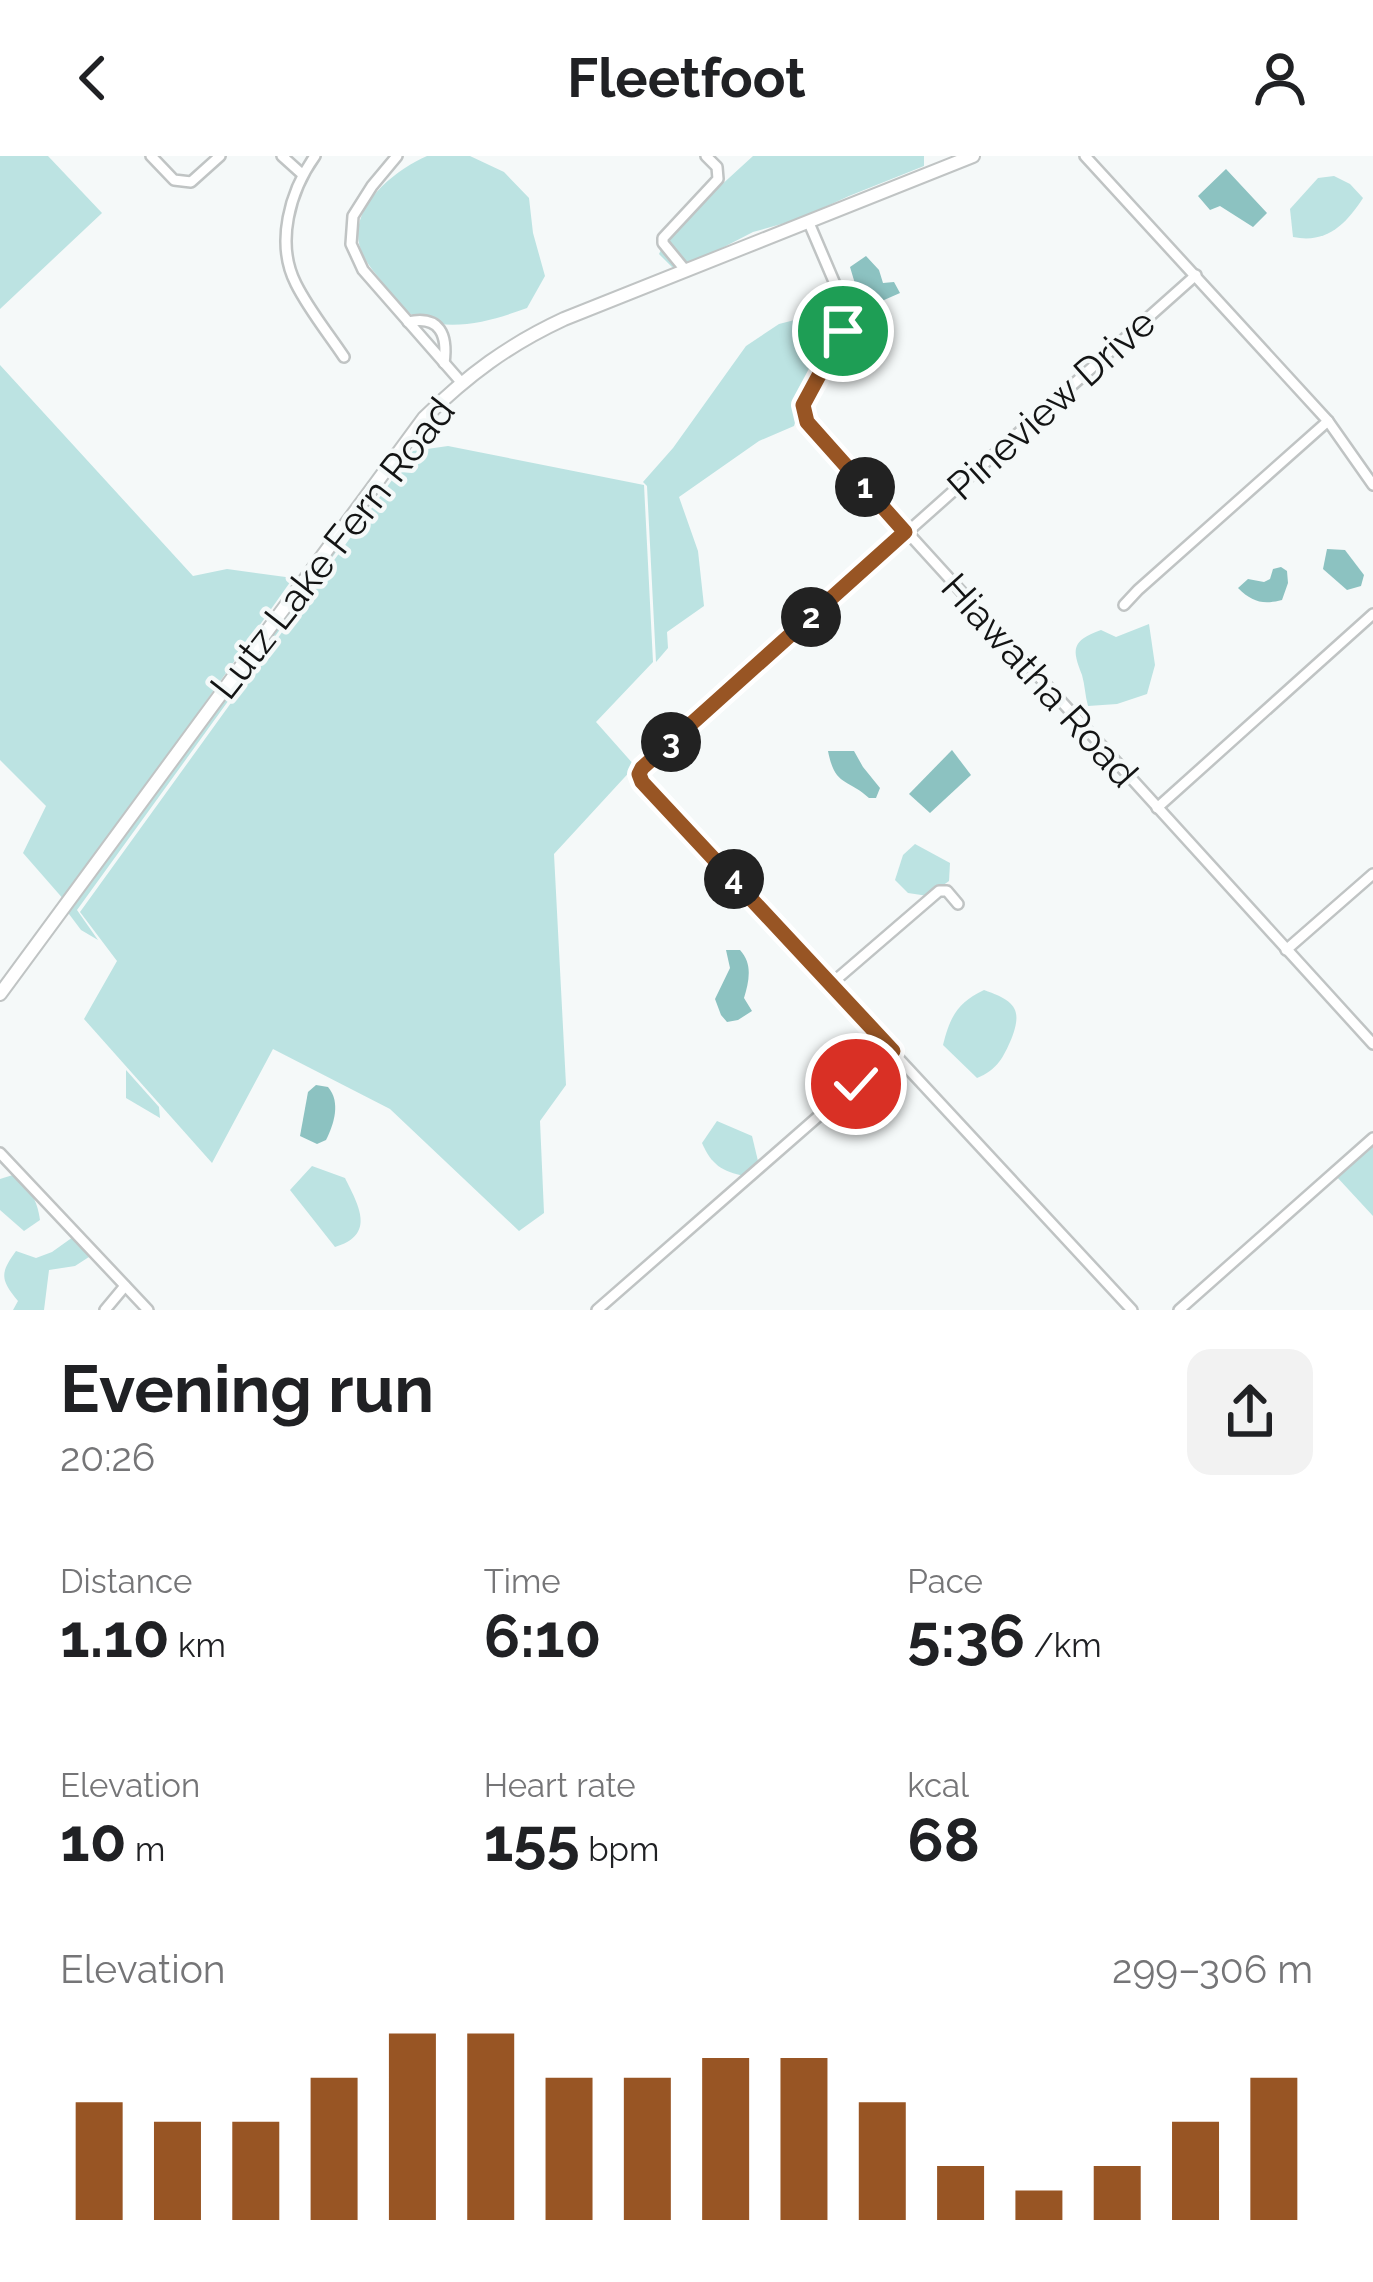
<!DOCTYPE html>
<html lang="en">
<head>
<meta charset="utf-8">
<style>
	body { margin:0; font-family:Raleway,sans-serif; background:#f2f2f2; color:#202124; height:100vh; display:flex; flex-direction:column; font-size:45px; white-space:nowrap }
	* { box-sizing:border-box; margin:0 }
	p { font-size:39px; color:#757577 }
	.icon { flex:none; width:66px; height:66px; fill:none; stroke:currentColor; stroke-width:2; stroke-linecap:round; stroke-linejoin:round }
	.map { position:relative; height:1154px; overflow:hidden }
	.side { display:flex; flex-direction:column; background:#fff; flex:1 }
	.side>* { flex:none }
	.pin { position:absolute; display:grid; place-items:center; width:102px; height:102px; color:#fff; margin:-51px; border:6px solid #fff; border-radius:50%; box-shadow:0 3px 12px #0007 }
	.km { position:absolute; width:60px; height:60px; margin:-30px; border-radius:50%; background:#222; color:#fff; font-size:33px; line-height:60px; text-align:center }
	.round { display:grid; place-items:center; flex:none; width:126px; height:126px; border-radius:24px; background:#f2f2f2 }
	.headline { display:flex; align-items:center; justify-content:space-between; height:204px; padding:0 60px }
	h1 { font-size:66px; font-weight:700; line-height:90px }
	.metrics { display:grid; grid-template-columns:repeat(3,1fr); gap:18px; height:204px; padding:12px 60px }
	.metrics div { display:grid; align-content:center }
	.metrics b { font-size:60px; font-weight:700 }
	.metrics small { font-size:33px; font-weight:400 }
	.metrics p { font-size:33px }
	.chart { height:336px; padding:24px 60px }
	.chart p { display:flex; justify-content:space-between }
	.chart svg { width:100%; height:216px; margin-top:12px; stroke:#985524; stroke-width:6 }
	header { display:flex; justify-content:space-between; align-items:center; height:156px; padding:0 60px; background:#fff; font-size:54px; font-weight:700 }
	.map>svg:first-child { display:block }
	.green { fill:#bce3e2 }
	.water { fill:#8cc2c1 }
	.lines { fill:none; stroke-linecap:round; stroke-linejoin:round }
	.minor-casing { stroke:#c0c4c4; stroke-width:14 }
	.major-casing { stroke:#c0c4c4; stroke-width:16 }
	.minor { stroke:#fff; stroke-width:9 }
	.major { stroke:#fff; stroke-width:12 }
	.route-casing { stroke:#fff; stroke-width:24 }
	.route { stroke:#985524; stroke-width:15 }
	.labels { text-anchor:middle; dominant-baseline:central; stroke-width:9; stroke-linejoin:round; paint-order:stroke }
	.street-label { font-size:39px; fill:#131414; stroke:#f5f9f9 }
</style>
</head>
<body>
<header><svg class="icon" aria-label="back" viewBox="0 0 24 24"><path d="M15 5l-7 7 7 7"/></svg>Fleetfoot<svg class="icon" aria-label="person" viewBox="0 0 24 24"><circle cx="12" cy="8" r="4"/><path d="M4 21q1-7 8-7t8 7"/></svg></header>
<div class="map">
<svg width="1373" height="1154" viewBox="0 0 1373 1154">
	<rect width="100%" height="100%" fill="#f5f9f9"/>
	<g class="green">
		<path d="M0,0H48L102,57L0,153Z"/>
		<path d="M427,0H470L504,16L529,42L533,77L545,120L527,152C497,163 458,175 426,165C406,159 397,146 385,130C378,120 368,110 363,99C342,55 393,15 427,0Z"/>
		<path d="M753,0H924V10L849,40L799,63L753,76L693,107L673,112L659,98L670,76Z"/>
		<path d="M1334,20L1350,28L1363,42C1346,68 1327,88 1293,81L1290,53L1318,22Z"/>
		<path d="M818,158L829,165L834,184L800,250L794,270L759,285L679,341L698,395L704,450L667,476L668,492L656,506L647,330L643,326L673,292L746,190L779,168Z"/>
		<path d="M0,209L193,420L227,413L293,422L65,745L23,697L46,650L0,604Z"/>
		<path d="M448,290L644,329L653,506L596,566L635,610L554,698L566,929L540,965L544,1057L519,1075L390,953L273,893L212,1007L84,863L117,805L80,756L413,295Z"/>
		<path d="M375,335L378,338L77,754L98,784L81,774L66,754Z"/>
		<path d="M1149,468L1155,509L1147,538L1117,548L1088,550C1085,540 1085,529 1082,519C1072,493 1071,485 1101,474L1116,481Z"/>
		<path d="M915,688L950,707L949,725L928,740L908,737L895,724L903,699Z"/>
		<path d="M984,834C1015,845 1024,853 1010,886C1002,904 996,914 977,922L943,889C950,861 957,847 984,834Z"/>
		<path d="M126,914L159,951L160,962L126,942Z"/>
		<path d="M717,965L752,980L758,1005L745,1020C722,1016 711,1008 702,987Z"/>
		<path d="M1373,989V1060L1336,1020Z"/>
		<path d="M312,1010L345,1022C359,1050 376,1079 335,1091L290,1034Z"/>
		<path d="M16,1018C30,1034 37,1043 40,1064L24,1075L0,1054V1023Z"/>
		<path d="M73,1081L92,1099L75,1110L49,1114L44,1154H13L18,1145C0,1123 0,1117 16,1095L36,1102L52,1096Z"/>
	</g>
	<g class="water">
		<path d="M1226,13L1267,57L1253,71L1220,50L1210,54L1198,40Z"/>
		<path d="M866,100L879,114L883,127L894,126L900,137L875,148L859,141L850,111Z"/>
		<path d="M1327,393L1345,394L1364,419L1361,430L1347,434L1323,413Z"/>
		<path d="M1281,411L1287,415L1288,427L1282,444C1263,449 1252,446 1238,432L1248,423L1264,426L1270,423L1273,413Z"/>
		<path d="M952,594L971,619L930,657L909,638Z"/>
		<path d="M828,595H854L863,611L880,632L876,642H869C847,622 835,631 828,595Z"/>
		<path d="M726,794H740C753,808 749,825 744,842L752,855L738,864L727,866L721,859L715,843L730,812Z"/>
		<path d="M316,929L328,931C341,946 334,968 326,984L317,988L300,980L308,936Z"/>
	</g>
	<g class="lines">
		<defs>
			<g id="minor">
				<path d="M151,0L174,24L191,26L220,0"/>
				<path d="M282,0L302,18"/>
				<path d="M315,0C290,35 275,87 296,128C309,154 328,177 344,201"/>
				<path d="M397,0L372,30L353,60L351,88L363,114L461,226"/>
				<path d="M1085,0L1328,265L1373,329"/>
				<path d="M809,67L847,156L843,175L803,249L807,266L1373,888"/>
				<path d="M686,115L663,87V82L718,23L717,11L706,0"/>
				<path d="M408,166C440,159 448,179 444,207"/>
				<path d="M1124,449L1138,434L1328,265"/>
				<path d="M1157,652L1373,458"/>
				<path d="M1286,794L1373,718"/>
				<path d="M831,828L939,735H947L958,748"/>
				<path d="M0,997L148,1154"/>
				<path d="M105,1154L125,1130"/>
				<path d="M597,1154L893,895"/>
				<path d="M1132,1154L642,626L639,618L642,612L676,582L1196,119"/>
				<path d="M1179,1154L1373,982"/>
			</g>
			<path id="major" d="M0,838L424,262C468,219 508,189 564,163L973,0"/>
		</defs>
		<use href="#minor" class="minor-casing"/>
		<use href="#major" class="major-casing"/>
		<use href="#minor" class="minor"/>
		<use href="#major" class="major"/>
	</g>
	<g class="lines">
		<defs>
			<path id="route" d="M843,175L803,249L807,266L905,376L642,612L639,618L642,626L893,895L856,928"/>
		</defs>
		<use href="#route" class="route-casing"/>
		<use href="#route" class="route"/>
	</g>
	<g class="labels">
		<g class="street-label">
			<text transform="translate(1051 248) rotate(-42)">Pineview Drive</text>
			<text transform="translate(332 392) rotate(-52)">Lutz Lake Fern Road</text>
			<text transform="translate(1040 524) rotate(48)">Hiawatha Road</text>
		</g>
	</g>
</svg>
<div class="pin" style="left:843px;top:175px;background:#1e9e55"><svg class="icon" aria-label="arrive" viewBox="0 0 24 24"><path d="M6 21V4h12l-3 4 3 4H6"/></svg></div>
<div class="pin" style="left:856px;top:928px;background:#d93025"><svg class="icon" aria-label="check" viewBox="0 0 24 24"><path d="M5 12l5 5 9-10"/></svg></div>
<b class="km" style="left:865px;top:331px">1</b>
<b class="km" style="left:811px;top:461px">2</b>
<b class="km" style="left:671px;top:586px">3</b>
<b class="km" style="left:734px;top:723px">4</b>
</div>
<section class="side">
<div class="headline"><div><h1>Evening run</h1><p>20:26</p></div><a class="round"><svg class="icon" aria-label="share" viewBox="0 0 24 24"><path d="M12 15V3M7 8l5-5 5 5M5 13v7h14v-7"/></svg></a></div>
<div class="metrics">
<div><p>Distance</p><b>1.10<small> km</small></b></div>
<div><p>Time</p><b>6:10</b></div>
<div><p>Pace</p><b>5:36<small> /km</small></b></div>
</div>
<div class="metrics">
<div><p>Elevation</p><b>10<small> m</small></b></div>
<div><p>Heart rate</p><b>155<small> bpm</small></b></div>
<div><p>kcal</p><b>68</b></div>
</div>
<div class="chart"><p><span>Elevation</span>299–306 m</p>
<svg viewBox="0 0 160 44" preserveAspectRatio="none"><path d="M5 44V20M15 44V24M25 44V24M35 44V15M45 44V6M55 44V6M65 44V15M75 44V15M85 44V11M95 44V11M105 44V20M115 44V33M125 44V38M135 44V33M145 44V24M155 44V15"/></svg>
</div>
</section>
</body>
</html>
